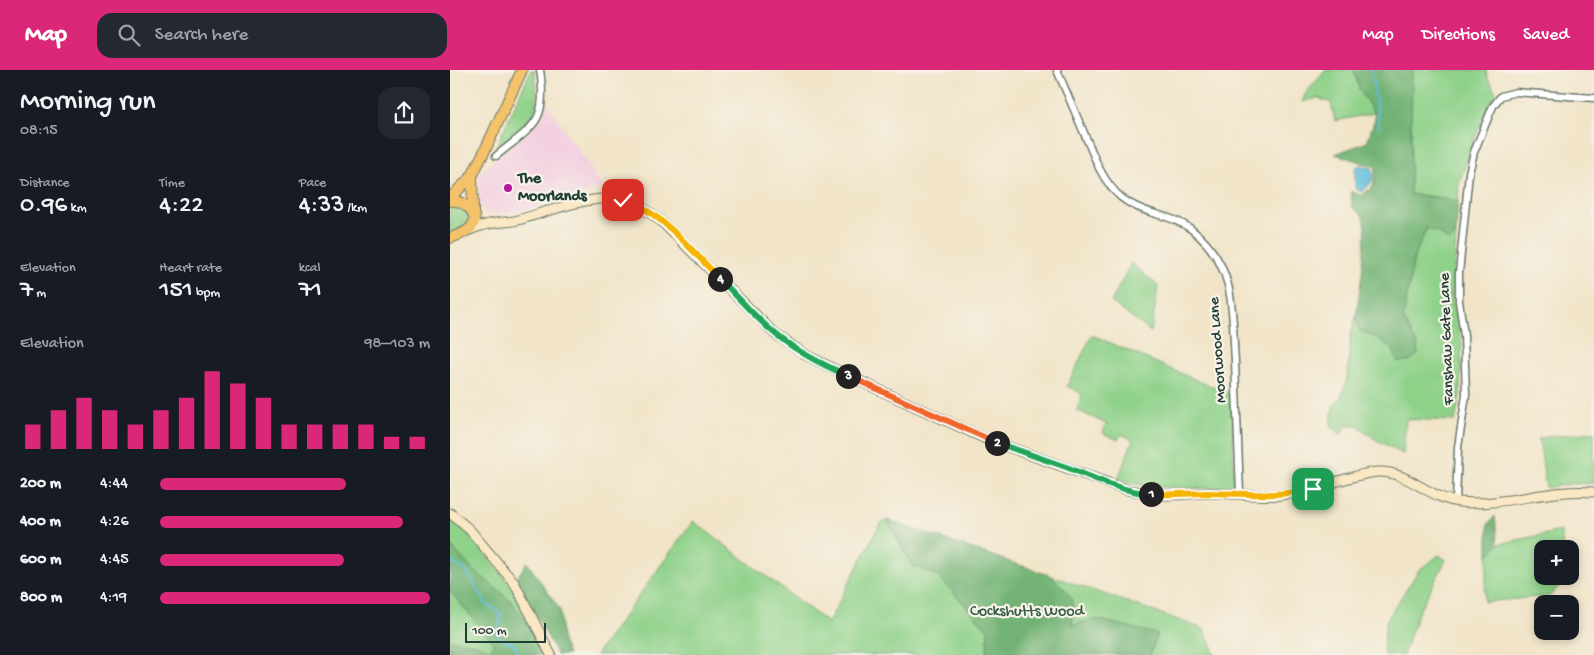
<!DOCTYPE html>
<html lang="en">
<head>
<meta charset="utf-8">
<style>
	body { margin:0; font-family:"Gochi Hand",sans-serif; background:#242831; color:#f1f3f6; height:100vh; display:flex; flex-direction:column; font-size:19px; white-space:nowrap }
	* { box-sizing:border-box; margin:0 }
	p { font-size:16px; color:#9ea1a6 }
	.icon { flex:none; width:28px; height:28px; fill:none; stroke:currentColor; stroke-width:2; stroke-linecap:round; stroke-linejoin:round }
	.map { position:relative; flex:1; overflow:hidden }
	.panel { display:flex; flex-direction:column; background:#171b24; width:450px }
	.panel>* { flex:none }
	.buttons { position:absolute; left:1084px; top:470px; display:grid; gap:10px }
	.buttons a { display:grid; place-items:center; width:45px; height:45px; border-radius:10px; background:#171b24; box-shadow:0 2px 8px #0003; font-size:25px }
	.scale { position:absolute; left:15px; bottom:12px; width:81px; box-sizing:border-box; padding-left:5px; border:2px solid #1f3d34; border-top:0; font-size:14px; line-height:18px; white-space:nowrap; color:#1f3d34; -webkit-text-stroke:4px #f7f3e8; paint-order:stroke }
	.pin { position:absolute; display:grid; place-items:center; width:42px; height:42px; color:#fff; margin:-21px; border-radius:10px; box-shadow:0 2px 8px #0006 }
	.km { position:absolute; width:25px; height:25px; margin:-12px; border-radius:50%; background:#222; color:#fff; font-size:14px; line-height:25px; text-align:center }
	.round { display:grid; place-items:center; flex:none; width:52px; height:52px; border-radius:15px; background:#242831 }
	.summary { display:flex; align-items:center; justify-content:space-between; height:85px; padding:0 20px }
	h1 { font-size:28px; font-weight:600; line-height:38px }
	.figures { display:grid; grid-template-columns:repeat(3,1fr); gap:8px; height:85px; padding:5px 20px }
	.figures div { display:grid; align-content:center }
	.figures b { font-size:25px; font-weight:600 }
	.figures small { font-size:14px; font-weight:400 }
	.figures p { font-size:14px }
	.chart { height:140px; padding:10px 20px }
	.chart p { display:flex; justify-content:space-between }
	.chart svg { width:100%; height:90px; margin-top:5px; stroke:#db2777; stroke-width:6 }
	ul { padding:0 20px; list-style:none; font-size:16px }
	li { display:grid; grid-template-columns:80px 60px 1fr; align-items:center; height:38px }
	li i { height:12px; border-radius:6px; background:#db2777 }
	header { display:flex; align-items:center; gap:30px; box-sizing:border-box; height:70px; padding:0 25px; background:#db2777; color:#fff }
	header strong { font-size:24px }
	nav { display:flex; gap:28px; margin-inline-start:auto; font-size:18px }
	.search { width:350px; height:45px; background:#242831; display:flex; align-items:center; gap:12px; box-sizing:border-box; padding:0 18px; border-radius:15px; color:#9ea1a6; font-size:19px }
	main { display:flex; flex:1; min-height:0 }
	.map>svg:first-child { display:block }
	.built { fill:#f3cfe0 }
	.green { fill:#8ed189; stroke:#56875e }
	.forest { fill:#72b375; stroke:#487854 }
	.water { fill:#5ebedc; stroke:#3e7e88 }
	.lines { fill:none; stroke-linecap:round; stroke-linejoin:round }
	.stream { stroke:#5ebedc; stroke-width:2 }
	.street-casing { stroke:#687768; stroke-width:9 }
	.secondary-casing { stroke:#687768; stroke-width:11 }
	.primary-casing { stroke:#687768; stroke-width:12 }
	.street { stroke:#fff; stroke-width:6 }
	.secondary { stroke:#fae7c3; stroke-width:9 }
	.primary { stroke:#f3c26a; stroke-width:10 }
	.split-1-casing { stroke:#fff; stroke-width:10 }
	.split-2-casing { stroke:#fff; stroke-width:10 }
	.split-3-casing { stroke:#fff; stroke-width:10 }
	.split-4-casing { stroke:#fff; stroke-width:10 }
	.split-5-casing { stroke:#fff; stroke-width:10 }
	.split-1 { stroke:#f5b400; stroke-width:6 }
	.split-2 { stroke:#22a559; stroke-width:6 }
	.split-3 { stroke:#f0652b; stroke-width:6 }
	.split-4 { stroke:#22a559; stroke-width:6 }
	.split-5 { stroke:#f5b400; stroke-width:6 }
	.poi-dot { fill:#b5179e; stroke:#f7f3e8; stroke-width:2 }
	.labels { text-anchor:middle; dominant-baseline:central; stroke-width:4.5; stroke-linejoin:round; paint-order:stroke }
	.poi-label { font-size:16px; font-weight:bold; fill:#1f3d34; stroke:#f7f3e8; text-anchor:start }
	.street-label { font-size:16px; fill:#1f3d34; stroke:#f7f3e8 }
	.park-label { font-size:16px; fill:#355b45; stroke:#f7f3e8 }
</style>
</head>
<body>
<header>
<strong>Map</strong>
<div class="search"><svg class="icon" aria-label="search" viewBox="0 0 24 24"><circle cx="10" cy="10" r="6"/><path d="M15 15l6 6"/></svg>Search here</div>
<nav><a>Map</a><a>Directions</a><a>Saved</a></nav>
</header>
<main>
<section class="panel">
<div class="summary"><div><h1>Morning run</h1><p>08:15</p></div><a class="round"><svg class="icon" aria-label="share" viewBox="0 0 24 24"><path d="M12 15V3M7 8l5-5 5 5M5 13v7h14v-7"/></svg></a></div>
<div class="figures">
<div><p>Distance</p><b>0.96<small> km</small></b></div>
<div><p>Time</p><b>4:22</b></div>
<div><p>Pace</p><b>4:33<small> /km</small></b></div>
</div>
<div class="figures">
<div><p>Elevation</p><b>7<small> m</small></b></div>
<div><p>Heart rate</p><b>151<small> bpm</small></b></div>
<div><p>kcal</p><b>71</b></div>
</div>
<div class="chart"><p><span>Elevation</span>98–103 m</p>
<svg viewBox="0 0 160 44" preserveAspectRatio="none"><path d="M5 44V32M15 44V25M25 44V19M35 44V25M45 44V32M55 44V25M65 44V19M75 44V6M85 44V12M95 44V19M105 44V32M115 44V32M125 44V32M135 44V32M145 44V38M155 44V38"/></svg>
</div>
<ul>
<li><b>200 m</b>4:44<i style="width:69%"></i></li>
<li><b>400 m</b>4:26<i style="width:90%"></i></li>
<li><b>600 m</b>4:45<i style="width:68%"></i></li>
<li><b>800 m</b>4:19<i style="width:100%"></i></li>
</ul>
</section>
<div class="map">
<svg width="1144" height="585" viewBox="0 0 1144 585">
	<rect width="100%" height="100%" fill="#f7f3e8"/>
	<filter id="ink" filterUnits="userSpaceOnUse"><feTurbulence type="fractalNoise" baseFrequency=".02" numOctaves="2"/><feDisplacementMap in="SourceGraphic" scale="10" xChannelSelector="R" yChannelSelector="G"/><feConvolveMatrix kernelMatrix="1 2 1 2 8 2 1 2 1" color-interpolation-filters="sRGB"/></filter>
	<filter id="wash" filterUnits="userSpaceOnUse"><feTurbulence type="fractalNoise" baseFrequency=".0096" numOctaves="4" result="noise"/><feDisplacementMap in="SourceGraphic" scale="20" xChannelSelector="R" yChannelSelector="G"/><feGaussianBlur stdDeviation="1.12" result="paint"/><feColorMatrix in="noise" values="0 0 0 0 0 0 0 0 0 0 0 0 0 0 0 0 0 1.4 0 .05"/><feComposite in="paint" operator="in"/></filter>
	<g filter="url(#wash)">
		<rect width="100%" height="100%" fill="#f1e4c8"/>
		<path class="built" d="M97,33L153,117L84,138L45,145L38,144L28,136L29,103L87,55L93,47Z"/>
		<g class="green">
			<path d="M81,0H84C86,13 89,27 85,40C81,54 58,69 47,80L46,77Z"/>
			<path d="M876,0H904L909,19L924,43L885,51L881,33L868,28L852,32L855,24Z"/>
			<path d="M962,0H1036L1037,6L1047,24L1040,32L1025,68L1009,114L1008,130L960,124Z"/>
			<path d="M6,135C16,137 23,148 15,157C11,160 5,162 0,164V137Z"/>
			<path d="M977,158L989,163L999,172L1006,165L1002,227L1012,274L1010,325L1005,351L956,349L953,384L925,369L907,355L895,356L891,364L882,357L881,350L883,337L892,325L897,309L901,263L906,246L909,260L925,267L942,278L967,274L953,248L964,187Z"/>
			<path d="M681,193L708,216L701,262L661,232Z"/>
			<path d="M642,265L732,304L782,325L784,418C747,418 703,421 668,409L683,370L671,364L668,370L653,363L656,354L627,340L632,324L617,316Z"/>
			<path d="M1144,362V413L1120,414L1096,418L1089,368Z"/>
			<path d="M0,448L18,463L62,517L79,556L84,578L0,585Z"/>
			<path d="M437,450L462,495L487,505L538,560L537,585H146L243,451L378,553L430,454Z"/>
			<path d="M1111,461L1113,479H1092V506H1113L1110,515L1100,526L1034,532L1038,485L1048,474Z"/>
			<path d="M989,485L996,490L968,543L953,585H935L933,580L936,551L969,500Z"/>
			<path d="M599,505L754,559L765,585H700L707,565L622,555L624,535Z"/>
		</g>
		<g class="forest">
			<path d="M904,0H962L960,124L1008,130L1006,165L999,172L989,163L977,158L964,187L953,248L967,274L968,285L959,291L948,292L942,278L925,267L909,260L906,246L912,205L916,156L912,145L902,137L901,121L911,126L923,117L926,97L885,84L917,72L925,48L924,43L909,19Z"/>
			<path d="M1045,446L1048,474L1038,485V454Z"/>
			<path d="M437,450L599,505C622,525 624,525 622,555L647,549L707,564L700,585H537L538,560L487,505L462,495Z"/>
			<path d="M0,475L20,497L61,531L79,556L92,585H0V571L3,570L26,574L39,580L43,577V573L0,521Z"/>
			<path d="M77,492L110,540L112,571L118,585H107L67,508Z"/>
		</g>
		<path class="water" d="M910,95L922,98C925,110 920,116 911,122L905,118V98Z"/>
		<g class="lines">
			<g class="stream">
				<path d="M922,0L929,57"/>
				<path d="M0,491L15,500L37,535L50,542V554L46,559L49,567L65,575L69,585"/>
			</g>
		</g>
	</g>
	<g filter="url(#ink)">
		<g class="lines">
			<defs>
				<g id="street">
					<path d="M607,0L649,98C663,125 676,135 706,144C718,147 730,151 741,159C759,173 772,192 778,215C784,239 783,266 785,291C787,335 788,380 790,424"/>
					<path d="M46,86C84,55 98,53 90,0"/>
					<path d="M1006,432L1008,377L1016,325L1014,265L1009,231V203L1019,103L1024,82L1043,36L1051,26L1066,22L1144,28"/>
				</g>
				<g id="secondary">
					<path d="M19,160C27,157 36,154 45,153C51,152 58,152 64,151C96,143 148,120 181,132C193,136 203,145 213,153L325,264L356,285L388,301L536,369L678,420C690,422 702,424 715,425C731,425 748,423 764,423C790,424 818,428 844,423C871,419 901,404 928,402C956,400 980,429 1009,432C1054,437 1098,418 1144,422"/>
					<path d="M0,443L20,460L65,514L101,585"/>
				</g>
				<g id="primary">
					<path d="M22,106L23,143"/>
					<path d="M0,128L22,106L36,78L72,0"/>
					<path d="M0,131C12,129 31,143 22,156C17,163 8,165 0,168"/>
				</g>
			</defs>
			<use href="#street" class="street-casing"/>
			<use href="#secondary" class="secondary-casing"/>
			<use href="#primary" class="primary-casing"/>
			<use href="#street" class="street"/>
			<use href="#secondary" class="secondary"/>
			<use href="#primary" class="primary"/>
		</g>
	</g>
	<g class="lines" filter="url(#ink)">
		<defs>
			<path id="split-1" d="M701,424C720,425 739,423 759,423C796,424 826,427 863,419"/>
			<path id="split-2" d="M547,373C570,381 593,389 616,397C644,408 671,421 701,424"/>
			<path id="split-3" d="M398,306L547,373"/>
			<path id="split-4" d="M270,209C289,228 307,250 328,266C349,283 374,295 398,306"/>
			<path id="split-5" d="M173,130C207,137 245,184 270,209"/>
		</defs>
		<use href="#split-1" class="split-1-casing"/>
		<use href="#split-2" class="split-2-casing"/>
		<use href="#split-3" class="split-3-casing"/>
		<use href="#split-4" class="split-4-casing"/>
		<use href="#split-5" class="split-5-casing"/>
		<use href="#split-1" class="split-1"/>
		<use href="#split-2" class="split-2"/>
		<use href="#split-3" class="split-3"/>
		<use href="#split-4" class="split-4"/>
		<use href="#split-5" class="split-5"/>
	</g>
	<circle class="poi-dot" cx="58" cy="118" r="5"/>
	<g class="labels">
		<g class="poi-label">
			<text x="68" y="109">The<tspan x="68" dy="18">Moorlands</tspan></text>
		</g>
		<g class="street-label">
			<text transform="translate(998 269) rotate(-92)">Fanshaw Gate Lane</text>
			<text transform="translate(769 280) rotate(-94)">Moorwood Lane</text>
		</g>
		<g class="park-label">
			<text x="577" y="542">Cockshutts Wood</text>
		</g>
	</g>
</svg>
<div class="buttons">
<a>+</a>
<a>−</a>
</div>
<div class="scale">100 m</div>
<div class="pin" style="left:863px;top:419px;background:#1e9e55"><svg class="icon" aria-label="arrive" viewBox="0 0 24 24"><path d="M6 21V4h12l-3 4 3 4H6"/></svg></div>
<div class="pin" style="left:173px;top:130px;background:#d93025"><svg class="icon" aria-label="check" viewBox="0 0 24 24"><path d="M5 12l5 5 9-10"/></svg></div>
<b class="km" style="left:701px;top:424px">1</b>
<b class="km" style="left:547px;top:373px">2</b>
<b class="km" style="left:398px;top:306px">3</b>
<b class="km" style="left:270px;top:209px">4</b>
</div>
</main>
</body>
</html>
